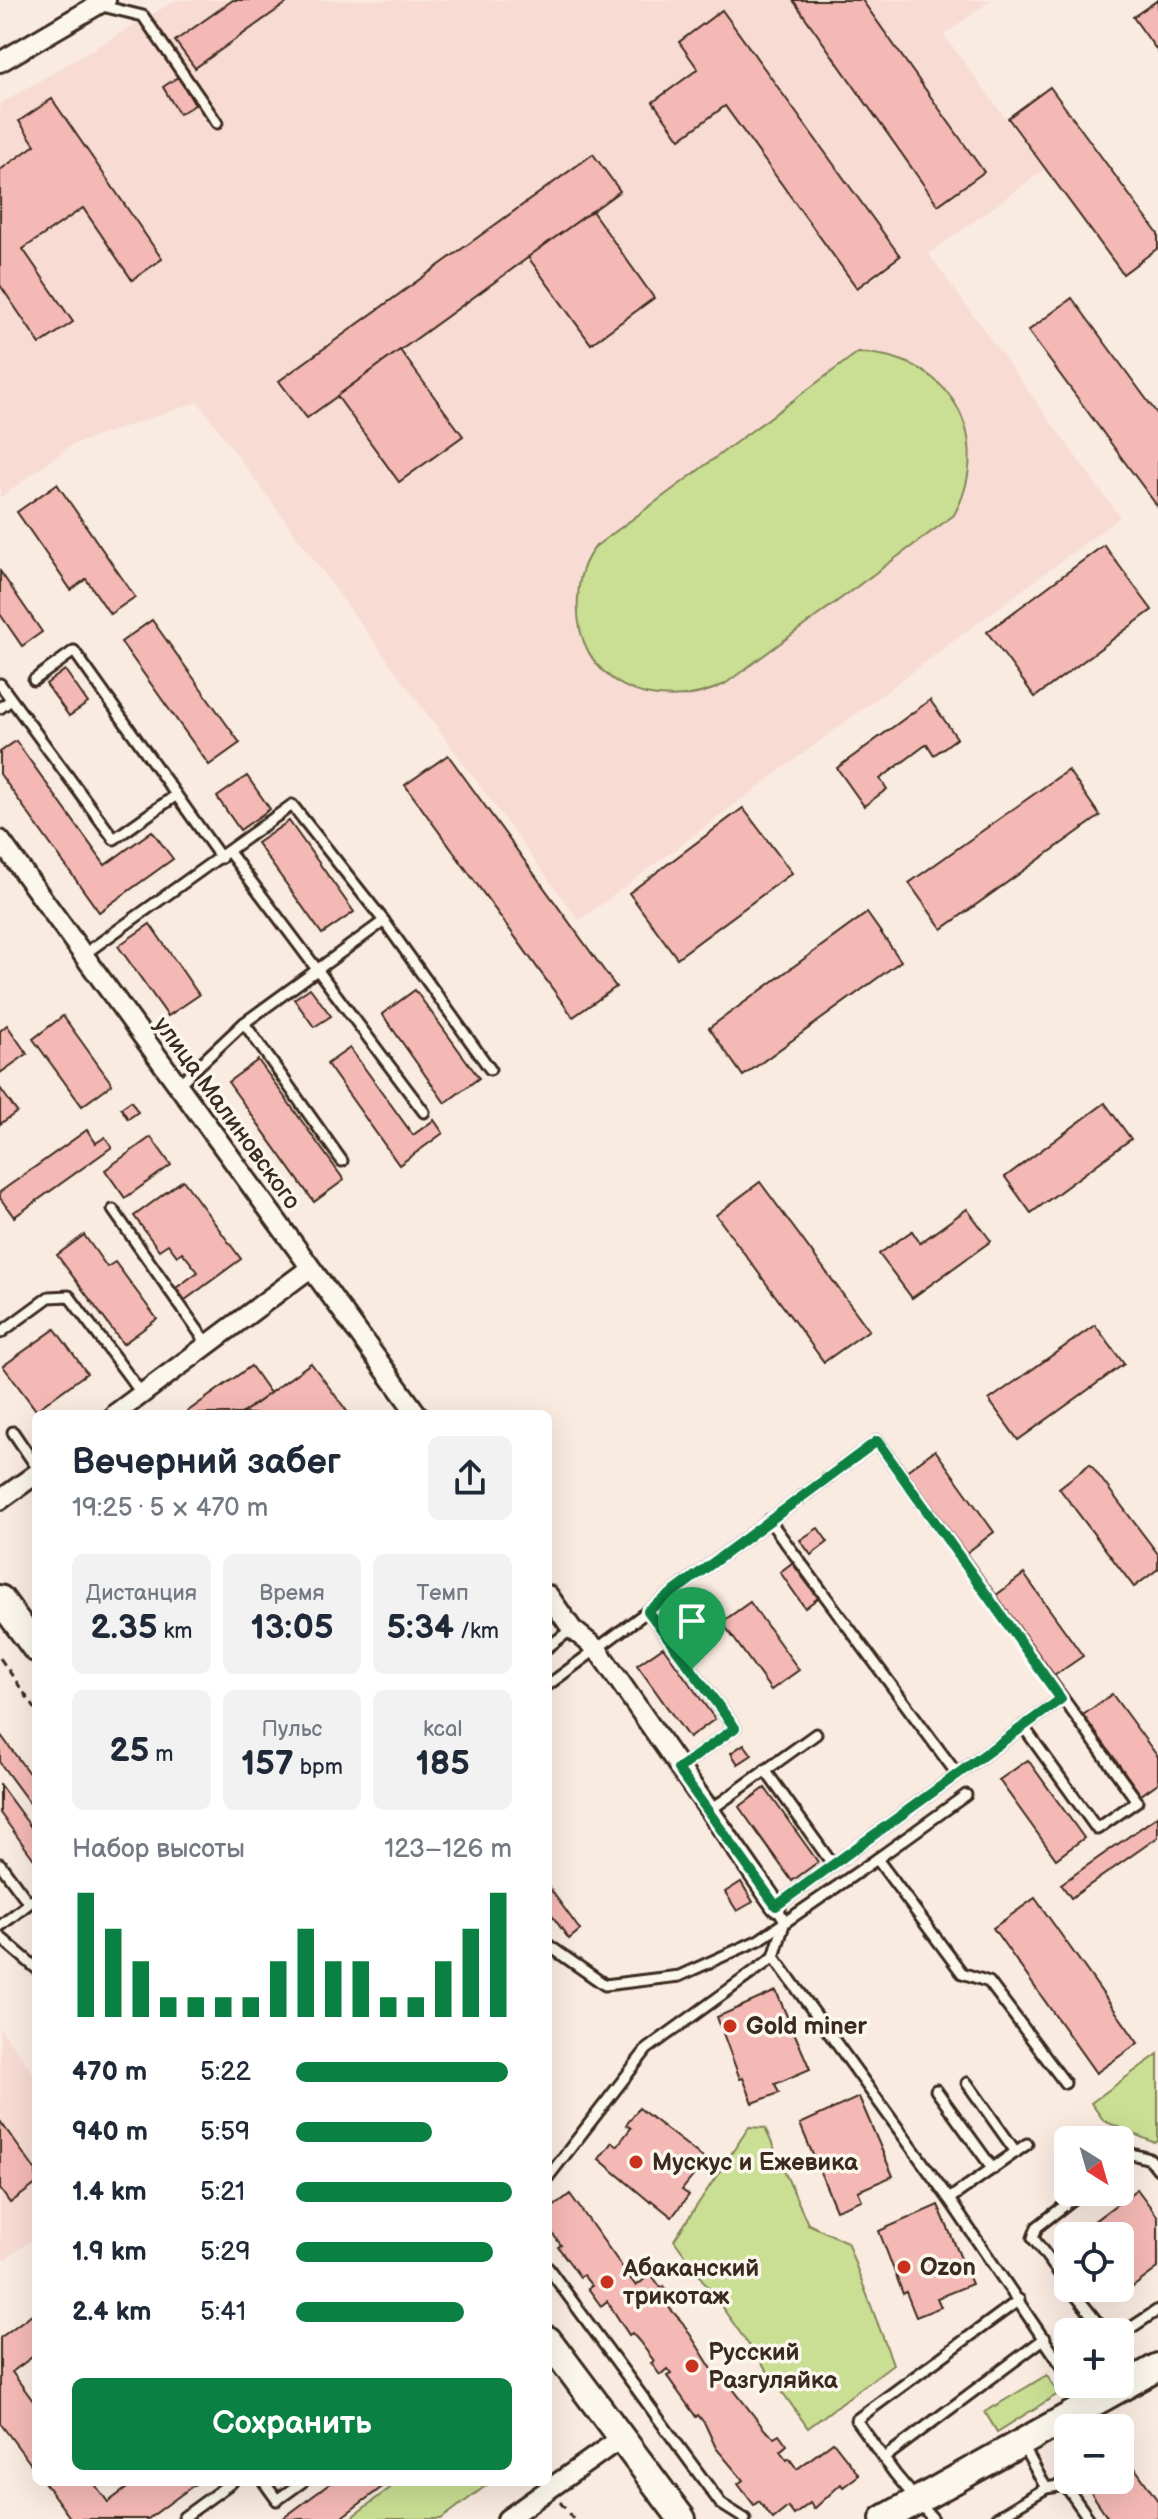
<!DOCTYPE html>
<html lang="ru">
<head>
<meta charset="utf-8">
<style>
	body { margin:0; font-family:"Balsamiq Sans",sans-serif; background:#f2f2f3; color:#1f2937; height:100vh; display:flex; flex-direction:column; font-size:30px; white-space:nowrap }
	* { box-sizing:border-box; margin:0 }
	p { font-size:26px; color:#747a83 }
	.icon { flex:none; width:44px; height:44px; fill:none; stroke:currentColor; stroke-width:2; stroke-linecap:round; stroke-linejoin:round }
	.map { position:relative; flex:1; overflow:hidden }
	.panel { position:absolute; left:32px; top:1410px; width:520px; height:1076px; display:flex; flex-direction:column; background:#fff; border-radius:12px; box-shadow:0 8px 32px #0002 }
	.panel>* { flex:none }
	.needle { width:52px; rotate:143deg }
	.buttons { position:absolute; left:1054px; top:2126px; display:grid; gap:16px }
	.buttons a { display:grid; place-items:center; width:80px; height:80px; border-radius:12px; background:#fff; box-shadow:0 8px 32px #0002; font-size:40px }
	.pin { position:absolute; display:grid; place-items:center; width:68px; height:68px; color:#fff; margin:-82px -34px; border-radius:50% 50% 50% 0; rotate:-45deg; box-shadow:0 0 8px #0007 }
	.pin .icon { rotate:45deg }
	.round { display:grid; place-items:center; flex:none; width:84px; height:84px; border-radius:12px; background:#f2f2f3 }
	.head { display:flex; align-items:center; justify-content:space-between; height:136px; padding:0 40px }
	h1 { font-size:36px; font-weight:800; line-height:60px }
	.metrics { display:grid; grid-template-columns:repeat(3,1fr); gap:12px; height:136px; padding:8px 40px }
	.metrics div { display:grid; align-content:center; border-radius:12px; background:#f2f2f3; text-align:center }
	.metrics b { font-size:34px; font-weight:800 }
	.metrics small { font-size:22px; font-weight:400 }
	.metrics p { font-size:22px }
	.chart { height:224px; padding:16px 40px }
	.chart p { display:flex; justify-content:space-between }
	.chart svg { width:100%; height:144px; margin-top:8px; stroke:#0b8043; stroke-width:6 }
	.cta { display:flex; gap:16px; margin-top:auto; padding:16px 40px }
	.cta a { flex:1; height:92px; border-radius:12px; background:#0b8043; color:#fff; font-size:32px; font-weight:800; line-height:92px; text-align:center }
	ul { padding:0 40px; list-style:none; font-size:26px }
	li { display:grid; grid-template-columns:128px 96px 1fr; align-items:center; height:60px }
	li i { height:20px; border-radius:10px; background:#0b8043 }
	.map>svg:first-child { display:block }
	.built { fill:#f8dcd4 }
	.green { fill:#cadf94; stroke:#828459; stroke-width:2 }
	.building { fill:#f5b9b5; stroke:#3b2a1e; stroke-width:2 }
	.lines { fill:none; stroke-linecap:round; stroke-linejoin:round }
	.lane-casing { stroke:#3b2a1e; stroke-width:15 }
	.street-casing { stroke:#3b2a1e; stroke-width:24 }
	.secondary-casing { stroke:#3b2a1e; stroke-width:32 }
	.path { stroke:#3b2a1e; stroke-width:3; stroke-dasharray:8 6; stroke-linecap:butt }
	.lane { stroke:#fbf7ec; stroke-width:9 }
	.street { stroke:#fbf7ec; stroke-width:18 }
	.secondary { stroke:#fbf7ec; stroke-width:26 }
	.route-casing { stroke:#fff; stroke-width:16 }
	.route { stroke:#0b8043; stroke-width:10 }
	.poi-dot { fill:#c8321e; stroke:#fbf7ec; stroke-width:3 }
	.labels { text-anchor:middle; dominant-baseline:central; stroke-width:7; stroke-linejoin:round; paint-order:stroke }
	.street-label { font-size:24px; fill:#3b2a1e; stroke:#fbf7ec }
	.poi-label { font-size:24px; font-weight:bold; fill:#3b2a1e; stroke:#fbf7ec; text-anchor:start }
</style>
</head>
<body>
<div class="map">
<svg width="1158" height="2519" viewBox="0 0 1158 2519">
	<rect width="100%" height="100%" fill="#faebe1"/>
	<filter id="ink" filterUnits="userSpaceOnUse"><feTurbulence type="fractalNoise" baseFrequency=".0125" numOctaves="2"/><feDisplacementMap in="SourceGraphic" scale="16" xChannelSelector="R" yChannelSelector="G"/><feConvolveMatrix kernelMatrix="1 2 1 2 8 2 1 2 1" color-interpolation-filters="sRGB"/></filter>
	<g filter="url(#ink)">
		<g class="built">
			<path d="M176,0H991L944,35L1044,170L929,254L1120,517L579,921L198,402L72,445L0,498V104Z"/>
			<path d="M0,2028L36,2077V2237L0,2263Z"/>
		</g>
		<g class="green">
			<path d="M857,353C947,353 997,435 954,515L725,684C655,718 572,683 578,598C579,577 583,562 596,546Z"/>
			<path d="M1158,2054V2141L1155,2143L1104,2121L1091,2103Z"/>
			<path d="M749,2127L765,2128L808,2224L847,2242L893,2364L808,2428L674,2240Z"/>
			<path d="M1047,2375L1058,2394L997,2432L985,2412Z"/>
			<path d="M398,2482H491L441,2519H349Z"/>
		</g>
		<g class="building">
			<path d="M233,0H291L195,68L175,41Z"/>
			<path d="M793,0H862L984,172L938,205Z"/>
			<path d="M1158,0V52L1133,17Z"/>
			<path d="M722,10L900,256L857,288L725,106L680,139L653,102L698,69L679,42Z"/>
			<path d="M178,77L195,105L179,114L163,87Z"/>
			<path d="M1050,87L1158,234V248L1123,274L1008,118Z"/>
			<path d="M52,99L162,259L132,280L83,208L23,249L73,322L40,344L0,285V170L35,145L19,121Z"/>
			<path d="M593,154L620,191L307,418L279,381Z"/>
			<path d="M592,211L654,298L591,344L528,257Z"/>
			<path d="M1072,298L1158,415V507L1028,331Z"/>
			<path d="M400,350L463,436L399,482L337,396Z"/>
			<path d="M57,484L135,597L110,614L86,579L71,590L17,512Z"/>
			<path d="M1104,545L1152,610L1035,697L987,632Z"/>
			<path d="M0,571L42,632L22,646L0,614Z"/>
			<path d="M152,620L240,743L209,765L121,642Z"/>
			<path d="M65,670L88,703L69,716L46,684Z"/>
			<path d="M930,700L957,738L934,755L927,744L880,779L887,789L864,806L837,768Z"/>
			<path d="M16,741L105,865L152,831L173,859L99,912L0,774V752Z"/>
			<path d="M448,755L616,987L573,1017L405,785Z"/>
			<path d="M1068,770L1100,816L942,929L909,883Z"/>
			<path d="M247,776L270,809L240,830L217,797Z"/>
			<path d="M743,808L792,873L677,958L629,893Z"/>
			<path d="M289,821L354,912L322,934L257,843Z"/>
			<path d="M867,913L901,961L743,1076L709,1028Z"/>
			<path d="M150,924L199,995L168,1016L118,946Z"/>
			<path d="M310,988L331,1016L314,1027L294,999Z"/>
			<path d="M415,990L479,1078L445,1103L382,1014Z"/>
			<path d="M63,1016L112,1084L82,1106L33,1039Z"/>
			<path d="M7,1025L27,1054L0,1073V1031Z"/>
			<path d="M350,1048L413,1135L434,1120L443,1133L399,1165L327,1064Z"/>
			<path d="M258,1060L344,1180L314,1202L228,1082Z"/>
			<path d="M0,1088L17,1112L0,1124Z"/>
			<path d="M131,1101L138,1112L128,1119L121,1108Z"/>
			<path d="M1105,1103L1131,1139L1031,1213L1005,1177Z"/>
			<path d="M87,1130L96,1143L105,1137L112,1147L14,1217L0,1198V1192Z"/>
			<path d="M151,1137L171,1165L125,1198L105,1170Z"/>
			<path d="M183,1180L241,1259L185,1300L176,1288L198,1272L182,1252L177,1256L168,1244L159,1250L134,1216Z"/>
			<path d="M760,1182L869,1330L824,1362L716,1215Z"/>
			<path d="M967,1209L991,1241L912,1298L879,1254L912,1231L920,1243Z"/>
			<path d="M84,1235L107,1267L115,1262L157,1319L123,1344L57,1255Z"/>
			<path d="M1095,1325L1124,1364L1018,1440L989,1400Z"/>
			<path d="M55,1329L87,1373L36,1410L3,1366Z"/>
			<path d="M311,1363L349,1414H307L305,1411L301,1414H241Z"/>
			<path d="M251,1366L270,1393L241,1414H184Z"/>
			<path d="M935,1450L994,1532L965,1554L905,1472Z"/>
			<path d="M1090,1464L1158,1554V1569L1134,1587L1059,1488Z"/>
			<path d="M818,1528L828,1542L811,1555L800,1540Z"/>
			<path d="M792,1563L818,1598L805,1608L780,1572Z"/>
			<path d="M1024,1574L1083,1656L1054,1676L995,1596Z"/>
			<path d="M750,1602L799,1670L771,1690L722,1622Z"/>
			<path d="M663,1647L715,1719L689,1738L637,1665Z"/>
			<path d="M1112,1694L1158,1757V1783L1141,1795L1083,1715Z"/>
			<path d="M0,1734L36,1783V1812L0,1763Z"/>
			<path d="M744,1744L752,1755L738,1764L731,1753Z"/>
			<path d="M1028,1760L1084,1838L1056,1859L999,1780Z"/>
			<path d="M0,1785L36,1834V1862L0,1813Z"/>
			<path d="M765,1788L818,1862L792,1881L739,1807Z"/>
			<path d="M1158,1816V1837L1071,1898L1061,1884Z"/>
			<path d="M741,1882L753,1902L737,1911L725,1892Z"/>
			<path d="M548,1886L580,1930L569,1939L548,1910Z"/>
			<path d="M1035,1898L1138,2043L1096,2073L993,1928Z"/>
			<path d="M776,1991L810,2069L775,2084L779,2093L753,2103L743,2078L740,2079L717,2017Z"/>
			<path d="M859,2097L893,2176L858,2191L862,2200L836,2210L800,2124Z"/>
			<path d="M639,2108L706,2160L682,2190L689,2195L672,2217L651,2200L650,2202L599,2159L612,2142L617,2146L631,2128L626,2125Z"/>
			<path d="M0,2121L36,2171V2184L10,2203L0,2189Z"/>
			<path d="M1137,2189L1158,2217V2268L1122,2295L1117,2288H1120V2236L1077,2234Z"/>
			<path d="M570,2194L636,2286L651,2274L661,2288L663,2286L672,2297L664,2302L683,2323L715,2374L719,2371L765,2430L774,2437L779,2434L787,2445L780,2451L787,2460L789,2458L797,2469L833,2442L859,2475L843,2487L841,2484L814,2509L810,2503L794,2515L788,2507L773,2519L759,2501L754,2505L738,2484L743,2480L716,2448L705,2424L698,2415L696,2417L667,2376L671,2374L667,2369L660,2375L651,2363L654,2361L639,2341L632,2333L629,2335L607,2301L601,2306L588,2288L592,2286L583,2275L580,2277L558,2247L561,2245L552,2233H548V2211Z"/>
			<path d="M938,2205L972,2284L937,2298L941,2307L916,2317L906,2292L903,2294L879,2231Z"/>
			<path d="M36,2311V2354L12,2372L36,2405V2471L0,2423V2338Z"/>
			<path d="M1130,2461L1158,2501V2519H1109L1090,2491L1105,2480H1120V2468Z"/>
			<path d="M44,2482H93L108,2502L135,2482H198L148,2519H71Z"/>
			<path d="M332,2482H389L339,2519H282Z"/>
		</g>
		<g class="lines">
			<defs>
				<g id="lane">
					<path d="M98,5L143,16L217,123"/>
					<path d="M34,680L74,651L221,858"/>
					<path d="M0,684L114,839L175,796"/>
					<path d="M0,708L11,700"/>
					<path d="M229,852L424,1112"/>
					<path d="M83,955L292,805L384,921"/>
					<path d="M244,1023L342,1161"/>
					<path d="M178,1085L244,1023L384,921L490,1069"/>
					<path d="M113,1210L208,1345"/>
					<path d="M0,1333L49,1297L69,1296L142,1394"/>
					<path d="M13,1432L36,1466"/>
					<path d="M769,1520L957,1774"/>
					<path d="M648,1611L735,1728L678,1769"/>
					<path d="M548,1647L572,1629"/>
					<path d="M548,1685L877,1441L1137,1801L1097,1829L1023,1726"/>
					<path d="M1061,1699L776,1906L785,1921L774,1957L949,2199L1068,2375"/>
					<path d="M765,1770L833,1865"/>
					<path d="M709,1811L816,1734"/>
					<path d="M877,1859L966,1795"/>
					<path d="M0,1864L29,1903"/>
					<path d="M0,1926L36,1898"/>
					<path d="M0,1937L36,1968"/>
					<path d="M548,1945L605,1985L679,1976L759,1940L877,1859L962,1973L989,1982L1065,2083"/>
					<path d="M967,2083L1016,2152"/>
					<path d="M936,2090L993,2169"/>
					<path d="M1120,2163L1132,2154L1150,2159L1158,2169"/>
					<path d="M548,2177L647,2049L774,1957"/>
					<path d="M949,2199L1027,2144"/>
					<path d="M548,2268L721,2504L745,2519"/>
					<path d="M1068,2285L1033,2238L1037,2227L1082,2192"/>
					<path d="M1070,2288L1105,2332"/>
					<path d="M1120,2335L1158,2310"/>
					<path d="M1120,2337L1132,2380"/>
					<path d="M1073,2384L1083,2404"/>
					<path d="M1023,2446L1046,2488L1065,2485L1089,2519"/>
					<path d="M884,2458L1045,2338"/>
					<path d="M264,2482L277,2500L302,2482"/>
					<path d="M186,2519L184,2517L232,2482"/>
					<path d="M933,2519L895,2474L856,2420L1019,2300"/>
					<path d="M995,2519L1046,2488"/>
				</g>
				<g id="street">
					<path d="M0,62L106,0"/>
					<path d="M0,840L417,1414"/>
					<path d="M115,1414L309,1269"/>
					<path d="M0,1500L36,1474"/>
					<path d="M548,1595L572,1629L597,1649L776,1906"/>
					<path d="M507,2519L621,2438"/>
				</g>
				<g id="secondary">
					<path d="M0,1599L36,1648"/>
					<path d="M548,2340L682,2519"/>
					<path d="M884,2519L1158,2367"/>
				</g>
			</defs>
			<use href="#lane" class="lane-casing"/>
			<use href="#street" class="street-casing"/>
			<use href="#secondary" class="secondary-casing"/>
			<g class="path">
				<path d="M0,1658L36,1710"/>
				<path d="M560,2502L573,2519"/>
			</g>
			<use href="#lane" class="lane"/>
			<use href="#street" class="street"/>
			<use href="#secondary" class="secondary"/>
		</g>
	</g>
	<g class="lines" filter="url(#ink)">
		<defs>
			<path id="route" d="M877,1441L1061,1699L776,1906L678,1769L735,1728L648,1611Z"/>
		</defs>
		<use href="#route" class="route-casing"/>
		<use href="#route" class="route"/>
	</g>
	<g class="poi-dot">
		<circle cx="730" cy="2026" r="8"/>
		<circle cx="636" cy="2162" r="8"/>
		<circle cx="904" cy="2267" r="8"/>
		<circle cx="607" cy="2282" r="8"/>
		<circle cx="692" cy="2366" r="8"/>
	</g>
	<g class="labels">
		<g class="street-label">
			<text transform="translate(227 1113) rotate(54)">улица Малиновского</text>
		</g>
		<g class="poi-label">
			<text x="746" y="2026">Gold miner</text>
			<text x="652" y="2162">Мускус и Ежевика</text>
			<text x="920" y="2267">Ozon</text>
			<text x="623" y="2268">Абаканский<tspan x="623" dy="28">трикотаж</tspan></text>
			<text x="708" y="2352">Русский<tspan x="708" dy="28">Разгуляйка</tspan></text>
		</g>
	</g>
</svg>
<div class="buttons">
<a><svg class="needle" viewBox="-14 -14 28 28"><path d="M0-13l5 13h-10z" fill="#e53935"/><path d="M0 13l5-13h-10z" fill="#747a83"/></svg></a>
<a><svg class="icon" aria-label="locate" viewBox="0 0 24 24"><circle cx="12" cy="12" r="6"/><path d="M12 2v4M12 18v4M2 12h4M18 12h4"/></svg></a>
<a>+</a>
<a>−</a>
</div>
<div class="pin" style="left:692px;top:1669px;background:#1e9e55"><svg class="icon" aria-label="arrive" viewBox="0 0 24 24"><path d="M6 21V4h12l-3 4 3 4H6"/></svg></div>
<section class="panel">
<div class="head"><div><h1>Вечерний забег</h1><p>19:25 · 5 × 470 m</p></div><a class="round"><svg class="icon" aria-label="share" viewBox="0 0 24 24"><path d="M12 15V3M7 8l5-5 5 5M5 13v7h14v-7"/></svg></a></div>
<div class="metrics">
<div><p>Дистанция</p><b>2.35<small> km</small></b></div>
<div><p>Время</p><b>13:05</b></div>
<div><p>Темп</p><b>5:34<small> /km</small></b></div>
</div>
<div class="metrics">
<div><b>25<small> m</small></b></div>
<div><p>Пульс</p><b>157<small> bpm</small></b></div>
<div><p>kcal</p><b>185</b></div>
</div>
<div class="chart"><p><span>Набор высоты</span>123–126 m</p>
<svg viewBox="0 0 160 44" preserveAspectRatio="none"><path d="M5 44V6M15 44V17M25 44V27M35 44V38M45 44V38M55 44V38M65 44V38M75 44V27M85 44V17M95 44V27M105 44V27M115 44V38M125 44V38M135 44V27M145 44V17M155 44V6"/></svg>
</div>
<ul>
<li><b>470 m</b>5:22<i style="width:98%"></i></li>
<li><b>940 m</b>5:59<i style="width:63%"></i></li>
<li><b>1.4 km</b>5:21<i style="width:100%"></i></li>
<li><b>1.9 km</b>5:29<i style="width:91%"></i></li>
<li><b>2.4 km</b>5:41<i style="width:78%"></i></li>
</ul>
<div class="cta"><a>Сохранить</a></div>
</section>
</div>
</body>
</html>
